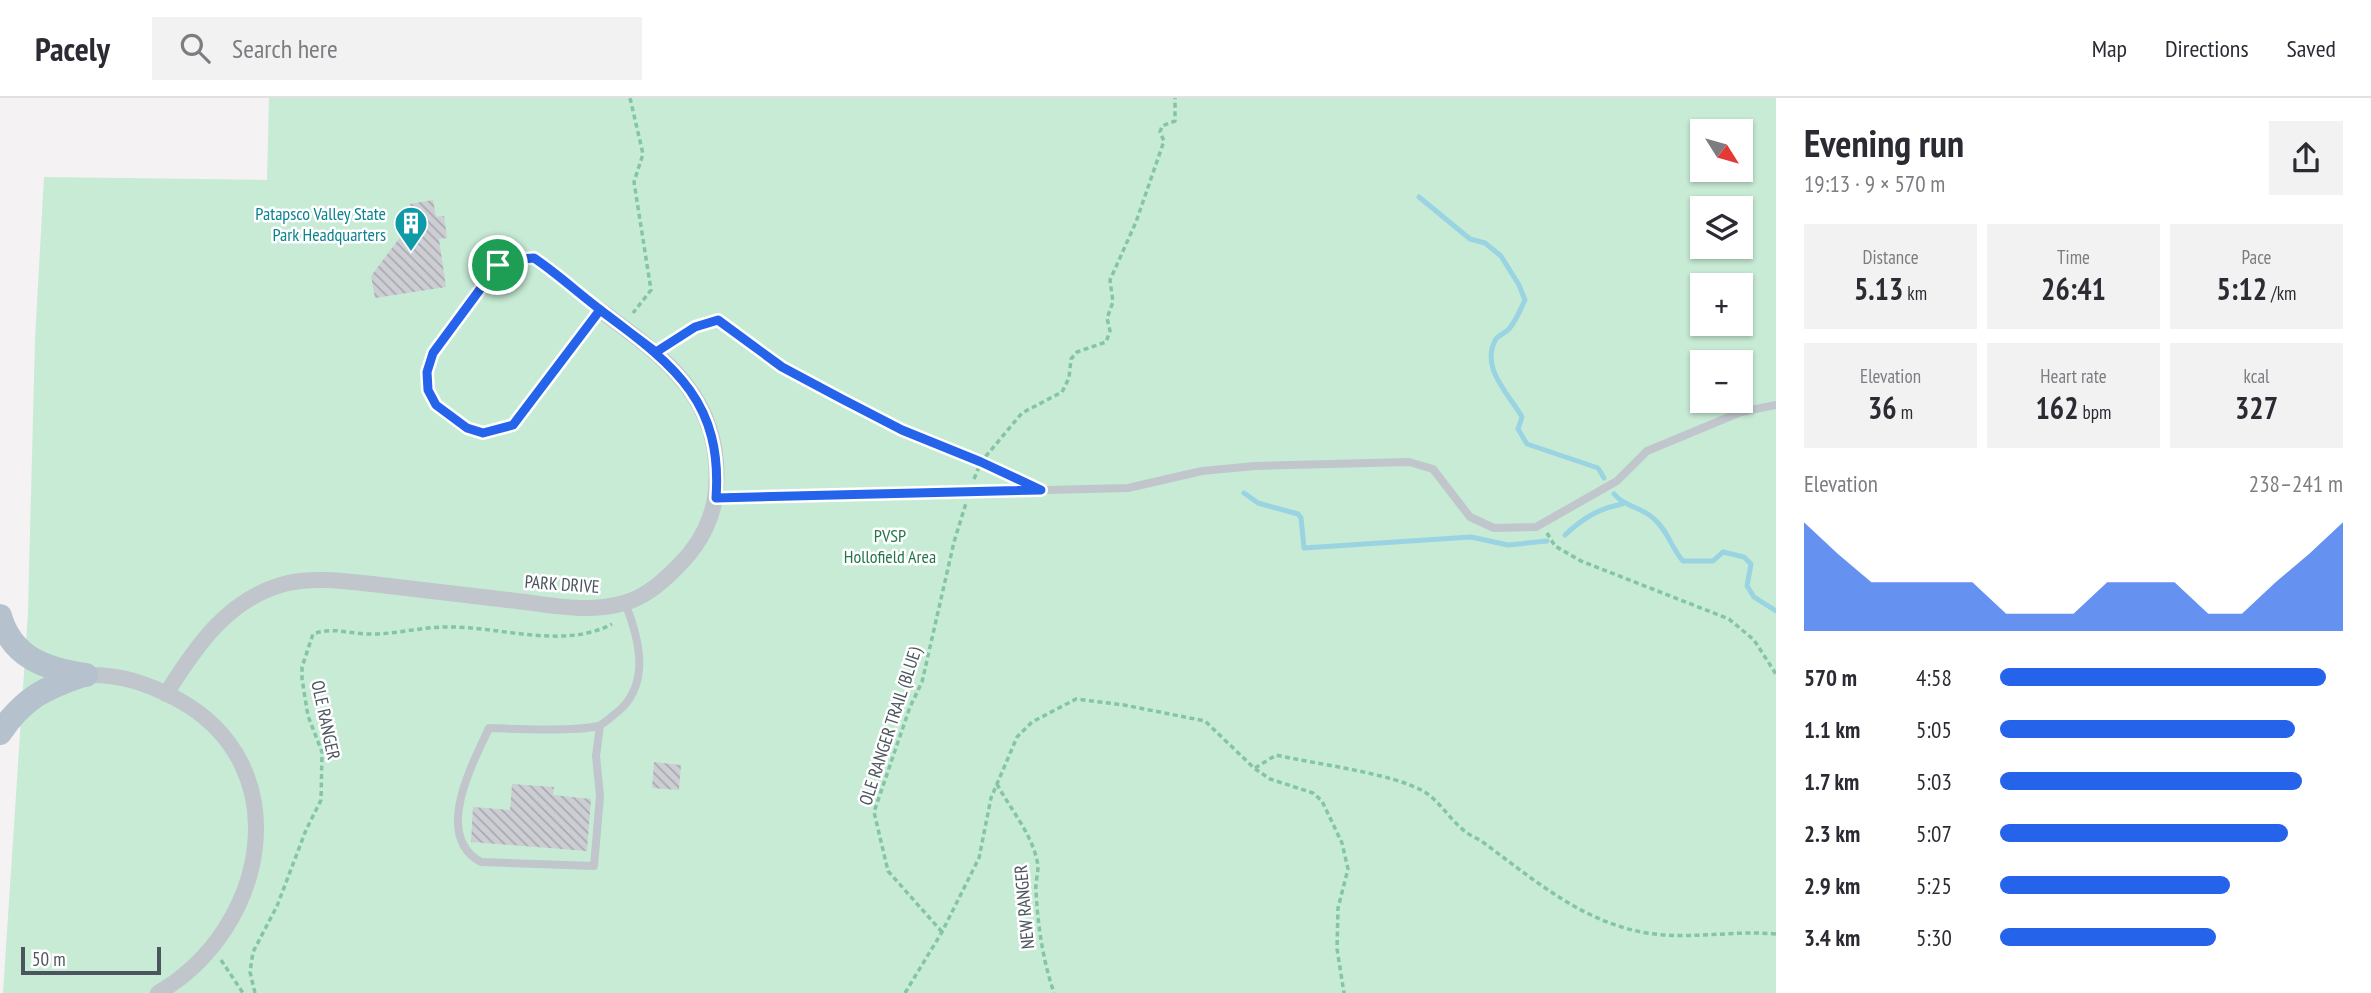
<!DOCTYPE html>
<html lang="en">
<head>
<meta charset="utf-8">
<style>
	body { margin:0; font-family:"PT Sans Narrow",sans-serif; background:#f2f2f3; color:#2b2b33; height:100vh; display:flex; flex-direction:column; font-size:26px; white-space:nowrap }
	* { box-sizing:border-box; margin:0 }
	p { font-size:23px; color:#7c7c81 }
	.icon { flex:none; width:38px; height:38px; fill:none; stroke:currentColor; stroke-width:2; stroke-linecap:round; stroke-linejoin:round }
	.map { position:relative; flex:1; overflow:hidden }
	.sheet { display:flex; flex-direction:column; background:#fff; width:595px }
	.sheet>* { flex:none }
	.needle { width:46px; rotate:127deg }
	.controls { position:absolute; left:1690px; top:21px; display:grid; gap:14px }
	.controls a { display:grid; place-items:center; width:63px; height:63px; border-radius:0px; background:#fff; box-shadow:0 2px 5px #0004; font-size:35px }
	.scale { position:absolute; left:21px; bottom:18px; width:140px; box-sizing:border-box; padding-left:7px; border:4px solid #4c555d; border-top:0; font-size:19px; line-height:24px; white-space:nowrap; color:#4c555d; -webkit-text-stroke:5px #fff; paint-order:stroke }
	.pin { position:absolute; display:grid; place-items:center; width:60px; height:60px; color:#fff; margin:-30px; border:4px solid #fff; border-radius:50%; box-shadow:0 2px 7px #0007 }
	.round { display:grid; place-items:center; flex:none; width:74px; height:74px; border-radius:0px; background:#f2f2f3 }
	.summary { display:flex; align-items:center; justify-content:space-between; height:119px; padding:0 28px }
	h1 { font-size:38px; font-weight:800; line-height:52px }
	.stats { display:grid; grid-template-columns:repeat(3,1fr); gap:10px; height:119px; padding:7px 28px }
	.stats div { display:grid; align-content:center; border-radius:0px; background:#f2f2f3; text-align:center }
	.stats b { font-size:30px; font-weight:800 }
	.stats small { font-size:19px; font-weight:400 }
	.stats p { font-size:19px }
	.chart { height:196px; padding:14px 28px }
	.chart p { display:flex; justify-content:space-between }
	.chart svg { width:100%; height:126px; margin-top:7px; fill:#2563eb; opacity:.7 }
	ul { padding:0 28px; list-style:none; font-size:23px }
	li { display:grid; grid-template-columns:112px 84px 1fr; align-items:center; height:52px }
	li i { height:18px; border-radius:9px; background:#2563eb }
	header { display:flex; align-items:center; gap:42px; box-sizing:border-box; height:98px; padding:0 35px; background:#fff; border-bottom:2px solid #e1e1e2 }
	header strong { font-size:33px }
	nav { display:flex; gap:38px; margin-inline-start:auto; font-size:24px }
	.search { width:490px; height:63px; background:#f2f2f3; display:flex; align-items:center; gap:18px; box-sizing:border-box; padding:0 24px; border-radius:0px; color:#7c7c81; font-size:26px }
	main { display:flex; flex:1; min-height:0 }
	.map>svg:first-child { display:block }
	.park { fill:#c7ebd5; fill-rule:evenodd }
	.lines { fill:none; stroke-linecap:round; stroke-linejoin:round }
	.stream { stroke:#9ad4e3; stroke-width:5 }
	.building { fill:url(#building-back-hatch) }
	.path { stroke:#83c5a4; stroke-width:3.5; stroke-dasharray:5 3.5; stroke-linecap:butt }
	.lane { stroke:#c0c6cc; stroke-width:8 }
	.street { stroke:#c0c6cc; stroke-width:16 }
	.primary { stroke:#b5c1cd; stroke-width:24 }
	.route-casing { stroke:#fff; stroke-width:14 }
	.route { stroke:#2563eb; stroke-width:9 }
	.labels { text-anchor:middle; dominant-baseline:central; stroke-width:5; stroke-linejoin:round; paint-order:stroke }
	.culture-label { font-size:18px; fill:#0d838f; stroke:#fff; text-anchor:end }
	.park-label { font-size:18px; fill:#24774d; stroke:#fff }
	.street-label { font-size:18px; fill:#4c555d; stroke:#fff }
</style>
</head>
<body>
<header>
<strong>Pacely</strong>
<div class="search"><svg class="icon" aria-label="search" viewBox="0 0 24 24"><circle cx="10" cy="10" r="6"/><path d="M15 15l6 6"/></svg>Search here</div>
<nav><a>Map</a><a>Directions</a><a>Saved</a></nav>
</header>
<main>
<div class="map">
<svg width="1776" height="895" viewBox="0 0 1776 895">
	<defs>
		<pattern id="building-back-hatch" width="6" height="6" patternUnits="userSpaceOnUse" patternTransform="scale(1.75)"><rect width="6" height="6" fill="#cdced4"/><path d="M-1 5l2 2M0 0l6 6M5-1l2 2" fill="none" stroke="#a9aaaf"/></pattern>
	</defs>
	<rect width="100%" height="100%" fill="#f4f2f2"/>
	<path class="park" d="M269,0H1776V895H3L28,514L35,242L44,79L267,82ZM1703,33H1741V72H1703ZM1703,110H1741V149H1703ZM1703,187H1741V226H1703ZM1703,264H1741V303H1703Z"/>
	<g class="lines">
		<g class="stream">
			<path d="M1419,99L1470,141L1485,145L1501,158L1519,187L1525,202C1520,212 1516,223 1509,231C1505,235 1499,237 1496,241C1479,270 1510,297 1522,319L1518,331L1527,346L1598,370L1604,380"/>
			<path d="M1244,395L1258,405L1298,416L1301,420L1304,450L1471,439L1508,447L1547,443"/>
			<path d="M1614,396C1625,409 1641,409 1653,420C1668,432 1671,450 1683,463H1713L1723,454L1744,459L1751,466L1747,488L1754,499L1776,513"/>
			<path d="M1565,437C1583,420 1598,411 1622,406"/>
		</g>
	</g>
	<g class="building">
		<path d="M433,102L436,119L444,118L447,140L439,141L446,189L375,200L371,178L413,122L410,106Z"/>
		<path d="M654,664L681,667L679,692L652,690Z"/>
		<path d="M512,686L554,689L553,697L591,701L587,753L471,744L473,709L510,712Z"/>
	</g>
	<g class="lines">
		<g class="path">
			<path d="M630,0L643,56L634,84L651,192L633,215"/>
			<path d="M670,246L695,229L717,222C741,235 760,255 782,269C855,314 935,342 1010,379"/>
			<path d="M974,381L981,364L1022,315L1062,294L1069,280L1071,261L1077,254L1106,244L1110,233L1107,220L1113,204L1110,182L1136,124L1164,43L1160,34L1162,28L1175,23V0"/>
			<path d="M1547,435L1555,448L1581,463L1729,521L1754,542L1776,576"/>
			<path d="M1255,670L1276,657C1315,666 1391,675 1423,693C1444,705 1453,731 1480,742C1532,780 1581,824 1647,835C1690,842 1733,832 1776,836"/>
			<path d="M997,686C1010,711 1034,738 1038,768C1038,776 1035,786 1036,794C1038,830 1043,862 1054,895"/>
			<path d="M942,834L888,773L874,714L910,609L922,584L954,444L966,405"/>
			<path d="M221,862L243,895"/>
			<path d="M255,895L250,874L253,854L277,808L306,732L321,702L322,654L308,618L302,581V569L313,536C332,529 347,535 366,536C393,537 420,529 447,529C500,528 563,552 612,526"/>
			<path d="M905,895L942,834L979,760L991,700L1017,639L1032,624L1076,601L1124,607L1205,623L1254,670L1270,681L1313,695L1322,703L1342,745L1348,771L1338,810L1337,851L1344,895"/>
		</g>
		<g class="lane">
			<path d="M522,159C551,161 579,195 600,212L513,327L483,335L467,330L448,318L428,292L427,274L433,255L497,167Z"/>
			<path d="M716,400L1128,390L1202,373L1255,368L1409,364L1433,371L1470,419L1494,430L1536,429L1617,383L1647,353L1741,314L1776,307"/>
			<path d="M600,628L596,658L600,698L594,768L481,764C433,738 472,667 489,630C515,631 574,634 598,628C604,626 611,619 616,615C652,587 639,540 625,505"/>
		</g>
		<g class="street">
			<path d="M86,577C119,576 147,585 177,601C301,668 267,832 158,895"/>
			<path d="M166,596C196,548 229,499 288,485C315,479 344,483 372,486C417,491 463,497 508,502C546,506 586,516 624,505C647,499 667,480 683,463C701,444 714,418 716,392C723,301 667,261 600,212"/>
		</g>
		<g class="primary">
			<path d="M0,518C12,560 46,571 86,577"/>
			<path d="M0,635C23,601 44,590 83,577"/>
		</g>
	</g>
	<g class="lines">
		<defs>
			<path id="route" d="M498,167L508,162L534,160C558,176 579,196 602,213C673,267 723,302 716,400L1041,392L981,364L902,332L842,301L782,269L718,222L695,229L656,254L600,212L513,327L483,335L467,330L436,307L428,292L427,274L433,255L498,167"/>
		</defs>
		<use href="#route" class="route-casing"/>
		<use href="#route" class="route"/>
	</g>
	<defs>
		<symbol id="building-pin" viewBox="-11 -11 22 30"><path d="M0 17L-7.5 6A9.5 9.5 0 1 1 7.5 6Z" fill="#0f9aa8" stroke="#fff"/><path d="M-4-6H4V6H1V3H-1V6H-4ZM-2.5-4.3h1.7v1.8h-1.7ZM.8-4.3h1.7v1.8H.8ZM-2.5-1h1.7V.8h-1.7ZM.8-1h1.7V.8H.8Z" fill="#fff"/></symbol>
	</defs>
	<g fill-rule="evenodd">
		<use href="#building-pin" x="392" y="106" width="38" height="52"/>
	</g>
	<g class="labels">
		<g class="culture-label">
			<text x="386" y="115">Patapsco Valley State<tspan x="386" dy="21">Park Headquarters</tspan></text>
		</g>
		<g class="park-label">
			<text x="890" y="437">PVSP<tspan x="890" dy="21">Hollofield Area</tspan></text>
		</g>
		<g class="street-label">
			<text transform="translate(562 486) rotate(4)">PARK DRIVE</text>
			<text transform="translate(326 622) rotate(78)">OLE RANGER</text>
			<text transform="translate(890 628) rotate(-72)">OLE RANGER TRAIL (BLUE)</text>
			<text transform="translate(1024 809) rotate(-95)">NEW RANGER</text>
		</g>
	</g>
</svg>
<div class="controls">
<a><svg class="needle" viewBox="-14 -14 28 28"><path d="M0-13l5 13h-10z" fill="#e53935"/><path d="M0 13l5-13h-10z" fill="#7c7c81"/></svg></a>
<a><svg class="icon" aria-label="layers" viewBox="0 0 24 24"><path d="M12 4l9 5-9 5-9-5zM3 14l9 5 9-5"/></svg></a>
<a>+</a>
<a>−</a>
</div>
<div class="scale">50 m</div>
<div class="pin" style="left:498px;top:167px;background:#1e9e55"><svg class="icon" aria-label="arrive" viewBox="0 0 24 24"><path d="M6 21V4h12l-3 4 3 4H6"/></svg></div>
</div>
<section class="sheet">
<div class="summary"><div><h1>Evening run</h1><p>19:13 · 9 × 570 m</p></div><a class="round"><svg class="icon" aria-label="share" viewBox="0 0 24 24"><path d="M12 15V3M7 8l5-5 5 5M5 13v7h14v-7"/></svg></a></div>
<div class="stats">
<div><p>Distance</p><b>5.13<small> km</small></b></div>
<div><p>Time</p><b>26:41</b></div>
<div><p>Pace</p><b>5:12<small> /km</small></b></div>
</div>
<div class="stats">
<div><p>Elevation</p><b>36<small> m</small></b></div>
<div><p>Heart rate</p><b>162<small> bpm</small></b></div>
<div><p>kcal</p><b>327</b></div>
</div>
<div class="chart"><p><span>Elevation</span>238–241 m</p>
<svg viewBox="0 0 160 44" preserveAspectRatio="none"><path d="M0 44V6L10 17L20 27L30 27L40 27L50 27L60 38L70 38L80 38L90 27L100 27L110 27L120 38L130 38L140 27L150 17L160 6V44z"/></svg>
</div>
<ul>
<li><b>570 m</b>4:58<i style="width:95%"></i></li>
<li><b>1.1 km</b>5:05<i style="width:86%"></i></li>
<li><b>1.7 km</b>5:03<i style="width:88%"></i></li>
<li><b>2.3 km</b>5:07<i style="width:84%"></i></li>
<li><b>2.9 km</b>5:25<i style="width:67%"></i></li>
<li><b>3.4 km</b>5:30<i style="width:63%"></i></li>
</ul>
</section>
</main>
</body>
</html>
